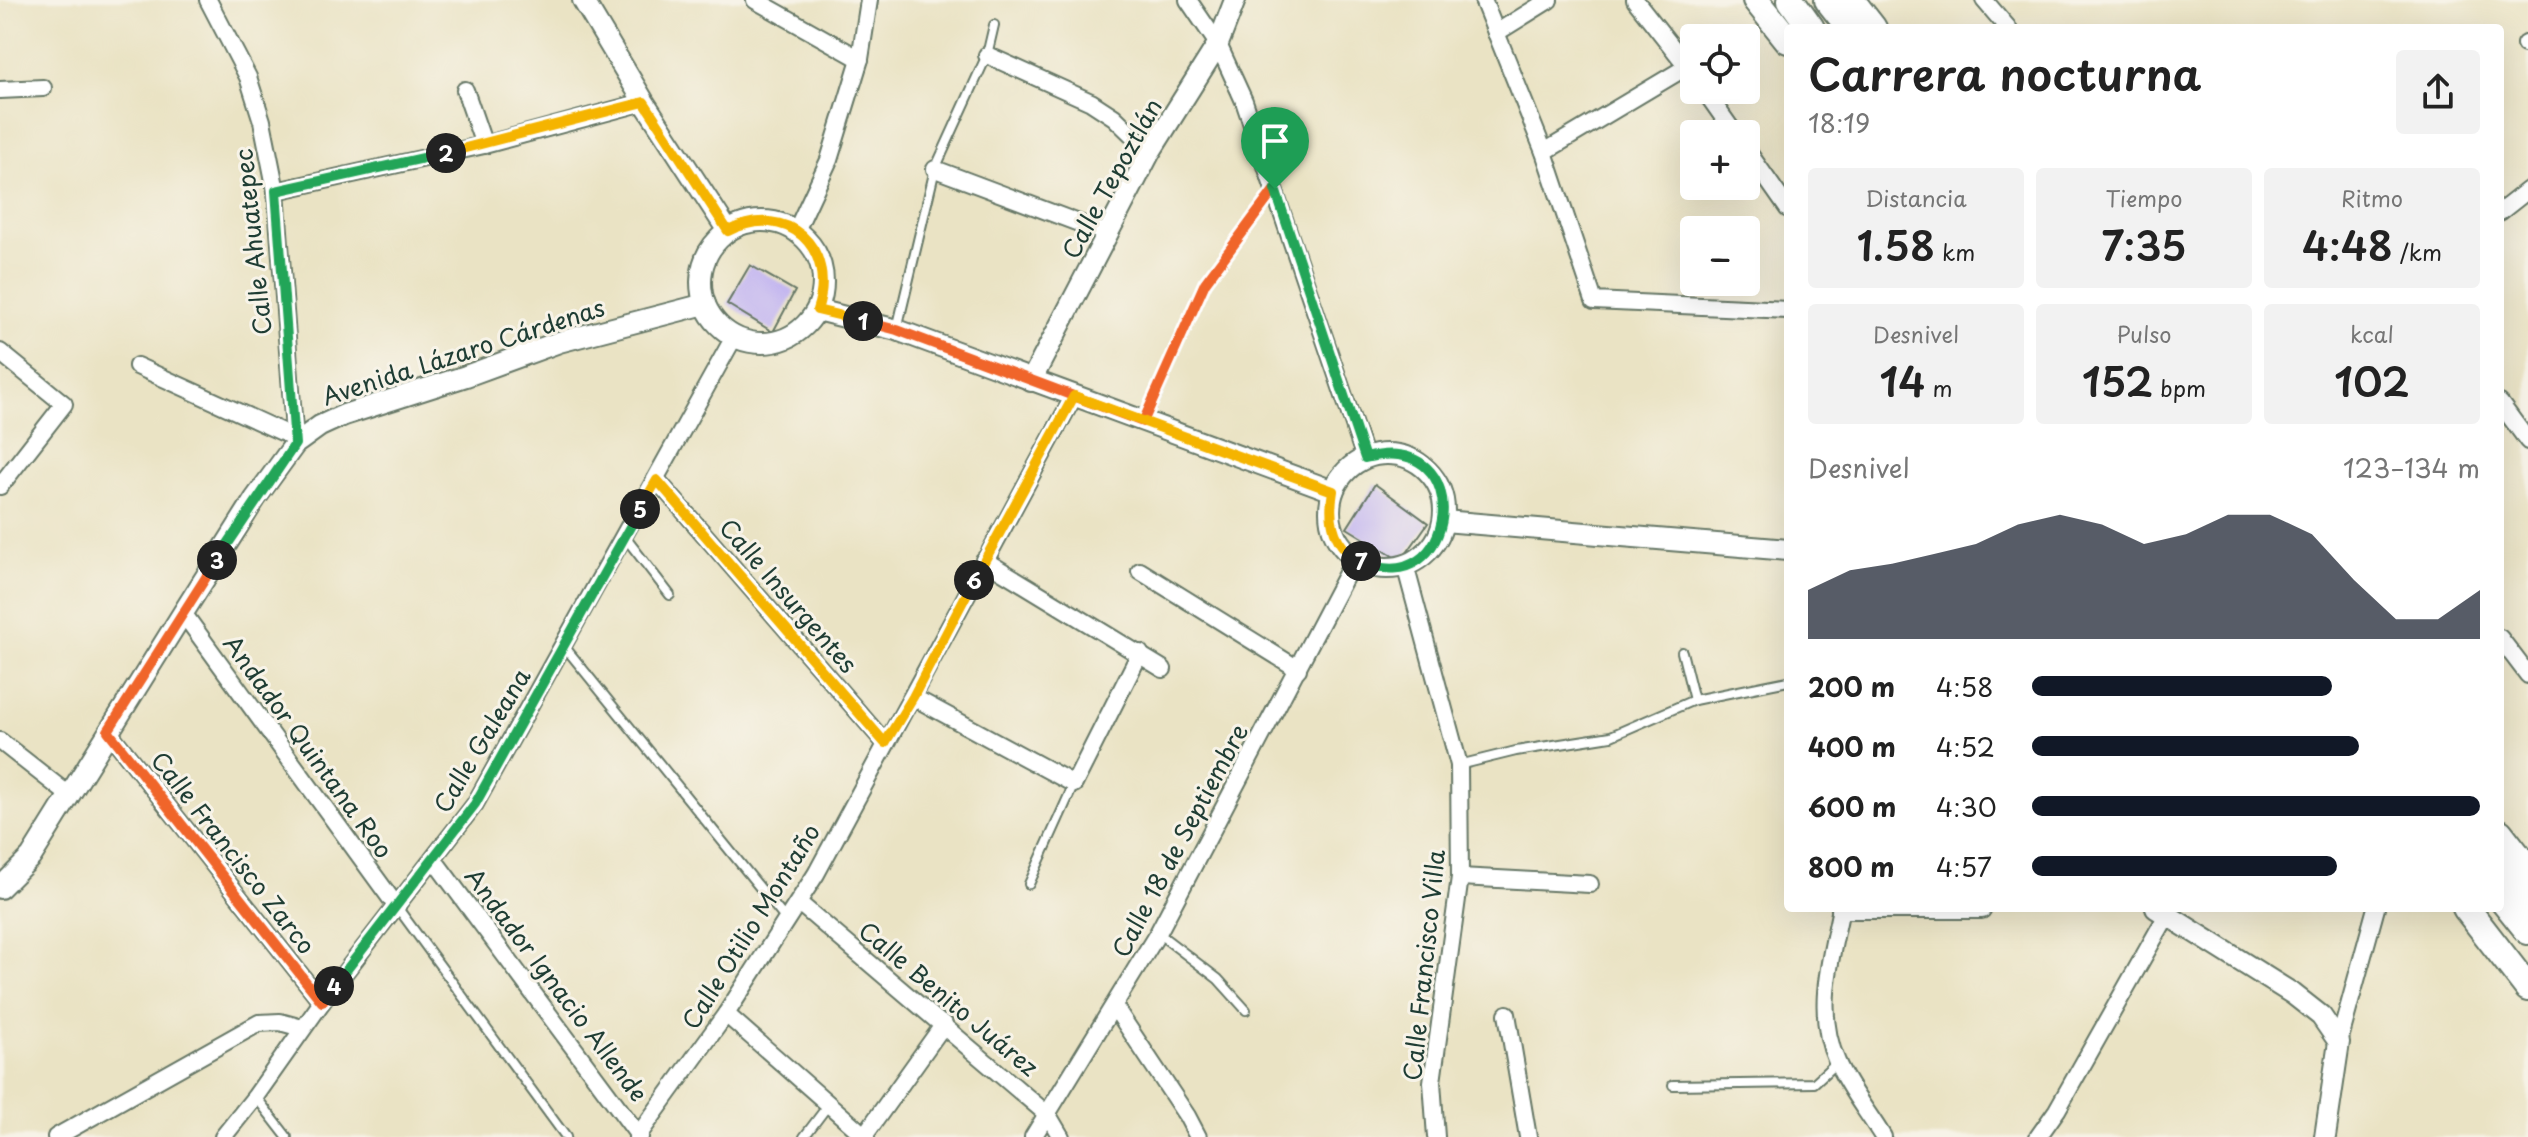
<!DOCTYPE html>
<html lang="es">
<head>
<meta charset="utf-8">
<style>
	body { margin:0; font-family:"Playpen Sans",sans-serif; background:#f2f2f2; color:#222; height:100vh; display:flex; flex-direction:column; font-size:30px; white-space:nowrap }
	* { box-sizing:border-box; margin:0 }
	p { font-size:26px; color:#767676 }
	.icon { flex:none; width:44px; height:44px; fill:none; stroke:currentColor; stroke-width:2; stroke-linecap:round; stroke-linejoin:round }
	.map { position:relative; flex:1; overflow:hidden }
	.sheet { position:absolute; left:1784px; top:24px; width:720px; height:888px; display:flex; flex-direction:column; background:#fff; border-radius:8px; box-shadow:0 8px 32px #0002 }
	.sheet>* { flex:none }
	.buttons { position:absolute; left:1680px; top:24px; display:grid; gap:16px }
	.buttons a { display:grid; place-items:center; width:80px; height:80px; border-radius:8px; background:#fff; box-shadow:0 8px 32px #0002; font-size:40px }
	.pin { position:absolute; display:grid; place-items:center; width:68px; height:68px; color:#fff; margin:-82px -34px; border-radius:50% 50% 50% 0; rotate:-45deg; box-shadow:0 0 8px #0007 }
	.pin .icon { rotate:45deg }
	.km { position:absolute; width:40px; height:40px; margin:-20px; border-radius:50%; background:#222; color:#fff; font-size:22px; line-height:40px; text-align:center }
	.round { display:grid; place-items:center; flex:none; width:84px; height:84px; border-radius:8px; background:#f2f2f2 }
	.overview { display:flex; align-items:center; justify-content:space-between; height:136px; padding:0 24px }
	h1 { font-size:44px; font-weight:600; line-height:60px }
	.metrics { display:grid; grid-template-columns:repeat(3,1fr); gap:12px; height:136px; padding:8px 24px }
	.metrics div { display:grid; align-content:center; border-radius:8px; background:#f2f2f2; text-align:center }
	.metrics b { font-size:40px; font-weight:600 }
	.metrics small { font-size:22px; font-weight:400 }
	.metrics p { font-size:22px }
	.chart { height:224px; padding:16px 24px }
	.chart p { display:flex; justify-content:space-between }
	.chart svg { width:100%; height:144px; margin-top:8px; fill:#111827; opacity:.7 }
	ul { padding:0 24px; list-style:none; font-size:26px }
	li { display:grid; grid-template-columns:128px 96px 1fr; align-items:center; height:60px }
	li i { height:20px; border-radius:10px; background:#111827 }
	.map>svg:first-child { display:block }
	.building { fill:#c3b6f0 }
	.lines { fill:none; stroke-linecap:round; stroke-linejoin:round }
	.service-casing { stroke:#676; stroke-width:12 }
	.minor-casing { stroke:#676; stroke-width:20 }
	.tertiary-casing { stroke:#676; stroke-width:24 }
	.primary-casing { stroke:#676; stroke-width:30 }
	.trunk-casing { stroke:#676; stroke-width:30 }
	.service { stroke:#fff; stroke-width:8 }
	.minor { stroke:#fff; stroke-width:16 }
	.tertiary { stroke:#fff; stroke-width:20 }
	.primary { stroke:#fff; stroke-width:26 }
	.trunk { stroke:#fff; stroke-width:26 }
	.split-1-casing { stroke:#fff; stroke-width:16 }
	.split-2-casing { stroke:#fff; stroke-width:16 }
	.split-3-casing { stroke:#fff; stroke-width:16 }
	.split-4-casing { stroke:#fff; stroke-width:16 }
	.split-5-casing { stroke:#fff; stroke-width:16 }
	.split-6-casing { stroke:#fff; stroke-width:16 }
	.split-7-casing { stroke:#fff; stroke-width:16 }
	.split-8-casing { stroke:#fff; stroke-width:16 }
	.split-1 { stroke:#f0652b; stroke-width:10 }
	.split-2 { stroke:#f5b400; stroke-width:10 }
	.split-3 { stroke:#22a559; stroke-width:10 }
	.split-4 { stroke:#f0652b; stroke-width:10 }
	.split-5 { stroke:#22a559; stroke-width:10 }
	.split-6 { stroke:#f5b400; stroke-width:10 }
	.split-7 { stroke:#f5b400; stroke-width:10 }
	.split-8 { stroke:#22a559; stroke-width:10 }
	.labels { text-anchor:middle; dominant-baseline:central; stroke-width:6; stroke-linejoin:round; paint-order:stroke }
	.street-label { font-size:24px; fill:#1f3d34; stroke:#f7f3e8 }
</style>
</head>
<body>
<div class="map">
<svg width="2528" height="1137" viewBox="0 0 2528 1137">
	<rect width="100%" height="100%" fill="#f7f3e8"/>
	<filter id="ink" filterUnits="userSpaceOnUse"><feTurbulence type="fractalNoise" baseFrequency=".0125" numOctaves="2"/><feDisplacementMap in="SourceGraphic" scale="16" xChannelSelector="R" yChannelSelector="G"/><feConvolveMatrix kernelMatrix="1 2 1 2 8 2 1 2 1" color-interpolation-filters="sRGB"/></filter>
	<filter id="wash" filterUnits="userSpaceOnUse"><feTurbulence type="fractalNoise" baseFrequency=".006" numOctaves="4" result="noise"/><feDisplacementMap in="SourceGraphic" scale="32" xChannelSelector="R" yChannelSelector="G"/><feGaussianBlur stdDeviation="1.8" result="paint"/><feColorMatrix in="noise" values="0 0 0 0 0 0 0 0 0 0 0 0 0 0 0 0 0 1.4 0 .05"/><feComposite in="paint" operator="in"/></filter>
	<g filter="url(#wash)">
		<rect width="100%" height="100%" fill="#eae3c4"/>
		<g id="blocks">
			<g class="building">
				<path d="M750,265L795,291L773,332L727,304Z"/>
				<path d="M1375,484L1428,523L1406,554L1396,558L1347,528Z"/>
			</g>
		</g>
	</g>
	<g filter="url(#ink)">
		<use href="#blocks" fill-opacity="0" stroke="#676" stroke-width="2"/>
		<g class="lines">
			<defs>
				<g id="service">
					<path d="M897,329L935,169L987,55L994,25"/>
					<path d="M1144,422L1205,283L1274,191"/>
					<path d="M625,537L670,595"/>
					<path d="M564,646L787,921"/>
					<path d="M1682,652L1694,700"/>
					<path d="M1459,765L1516,751L1611,736L1694,700L1788,681"/>
					<path d="M1029,884L1074,784"/>
					<path d="M397,907L566,1137"/>
					<path d="M1158,933L1218,979L1246,1010"/>
					<path d="M1673,1085L1814,1083L1837,1062"/>
					<path d="M256,1097L287,1137"/>
					<path d="M804,1137L829,1104"/>
				</g>
				<g id="minor">
					<path d="M208,0L248,77L262,121L276,191L295,444"/>
					<path d="M755,0L860,59"/>
					<path d="M1188,0L1218,44L1244,101L1365,458"/>
					<path d="M1483,0L1544,152L1594,301L1788,310"/>
					<path d="M1635,0L1694,75"/>
					<path d="M1984,0L2008,28"/>
					<path d="M1496,33L1549,0"/>
					<path d="M2525,44L2528,43"/>
					<path d="M987,55L1091,102L1114,117L1150,152"/>
					<path d="M0,90L43,88"/>
					<path d="M465,90L484,145"/>
					<path d="M1704,90L1735,134"/>
					<path d="M1746,149L1788,209"/>
					<path d="M1544,152L1688,66"/>
					<path d="M935,169L1108,234"/>
					<path d="M276,191L484,145L644,102"/>
					<path d="M2500,212L2528,190"/>
					<path d="M796,231L829,160L860,59L869,0"/>
					<path d="M0,352L64,404L0,486"/>
					<path d="M137,366L293,437"/>
					<path d="M2500,403L2528,441"/>
					<path d="M657,480L885,743"/>
					<path d="M984,560L1163,669"/>
					<path d="M1405,565L1459,765L1460,877L1432,1082L1436,1137"/>
					<path d="M1140,571L1298,669"/>
					<path d="M183,613L397,907"/>
					<path d="M2500,638L2528,675"/>
					<path d="M913,697L1074,784L1140,653"/>
					<path d="M108,731L322,1002"/>
					<path d="M0,741L70,796"/>
					<path d="M434,860L640,1137"/>
					<path d="M1460,877L1590,884"/>
					<path d="M799,903L1048,1115L1061,1137"/>
					<path d="M1841,908C1831,959 1814,1011 1837,1062C1848,1088 1868,1112 1883,1137"/>
					<path d="M1840,910H1982"/>
					<path d="M1114,1006L1187,1116L1198,1137"/>
					<path d="M726,1014L866,1137"/>
					<path d="M1507,1014L1528,1137"/>
					<path d="M2339,1042L2376,908"/>
					<path d="M864,1136L944,1024"/>
					<path d="M56,1137L259,1023L280,1022L302,1028"/>
					<path d="M223,1137L255,1097L322,1002L475,804L734,337"/>
					<path d="M637,1137L726,1014L816,874L1074,396"/>
					<path d="M1033,1137L1158,933L1355,558"/>
					<path d="M2038,1137L2057,1110L2171,908"/>
				</g>
				<g id="tertiary">
					<path d="M583,0L644,102L728,231"/>
					<circle cx="762" cy="282" r="61"/>
					<path d="M817,310L897,330L1333,491"/>
					<path d="M1031,381L1150,152L1218,44L1235,0"/>
					<circle cx="1387" cy="511" r="57"/>
					<path d="M1444,521L1788,550"/>
					<path d="M0,888L31,857L183,613L255,499L295,444L320,426L344,415L466,376L559,342L705,304"/>
					<path d="M2156,908L2293,994L2321,1016L2339,1042L2325,1137"/>
				</g>
				<g id="primary">
					<path d="M1756,0L1788,40"/>
					<path d="M1851,0L1873,28"/>
					<path d="M2500,833L2528,869"/>
					<path d="M2466,908L2528,988"/>
				</g>
				<g id="trunk">
					<path d="M1791,0L1811,28"/>
					<path d="M1828,0L1850,28"/>
					<path d="M2500,863L2528,899"/>
					<path d="M2500,896L2528,931"/>
				</g>
			</defs>
			<use href="#service" class="service-casing"/>
			<use href="#minor" class="minor-casing"/>
			<use href="#tertiary" class="tertiary-casing"/>
			<use href="#primary" class="primary-casing"/>
			<use href="#trunk" class="trunk-casing"/>
			<use href="#service" class="service"/>
			<use href="#minor" class="minor"/>
			<use href="#tertiary" class="tertiary"/>
			<use href="#primary" class="primary"/>
			<use href="#trunk" class="trunk"/>
		</g>
	</g>
	<g class="lines" filter="url(#ink)">
		<defs>
			<path id="split-1" d="M863,321L897,330L1143,422L1205,283L1275,189"/>
			<path id="split-2" d="M446,153L644,102L728,231C787,201 838,248 817,310L863,321"/>
			<path id="split-3" d="M217,560L295,444L276,191L446,153"/>
			<path id="split-4" d="M217,560L108,731L322,1002L334,986"/>
			<path id="split-5" d="M334,986L475,804L640,509"/>
			<path id="split-6" d="M640,509L657,480L885,743L913,697L974,580"/>
			<path id="split-7" d="M974,580L1074,396L1333,491C1328,519 1333,547 1361,561"/>
			<path id="split-8" d="M1275,189L1365,458C1481,428 1457,607 1361,561"/>
		</defs>
		<use href="#split-1" class="split-1-casing"/>
		<use href="#split-2" class="split-2-casing"/>
		<use href="#split-3" class="split-3-casing"/>
		<use href="#split-4" class="split-4-casing"/>
		<use href="#split-5" class="split-5-casing"/>
		<use href="#split-6" class="split-6-casing"/>
		<use href="#split-7" class="split-7-casing"/>
		<use href="#split-8" class="split-8-casing"/>
		<use href="#split-1" class="split-1"/>
		<use href="#split-2" class="split-2"/>
		<use href="#split-3" class="split-3"/>
		<use href="#split-4" class="split-4"/>
		<use href="#split-5" class="split-5"/>
		<use href="#split-6" class="split-6"/>
		<use href="#split-7" class="split-7"/>
		<use href="#split-8" class="split-8"/>
	</g>
	<g class="labels">
		<g class="street-label">
			<text transform="translate(1111 178) rotate(-61)">Calle Tepoztlán</text>
			<text transform="translate(252 242) rotate(-96)">Calle Ahuatepec</text>
			<text transform="translate(463 351) rotate(-18)">Avenida Lázaro Cárdenas</text>
			<text transform="translate(789 595) rotate(49)">Calle Insurgentes</text>
			<text transform="translate(481 740) rotate(-59)">Calle Galeana</text>
			<text transform="translate(309 746) rotate(54)">Andador Quintana Roo</text>
			<text transform="translate(1179 840) rotate(-62)">Calle 18 de Septiembre</text>
			<text transform="translate(234 852) rotate(52)">Calle Francisco Zarco</text>
			<text transform="translate(750 926) rotate(-58)">Calle Otilio Montaño</text>
			<text transform="translate(1423 965) rotate(-84)">Calle Francisco Villa</text>
			<text transform="translate(557 984) rotate(53)">Andador Ignacio Allende</text>
			<text transform="translate(949 998) rotate(40)">Calle Benito Juárez</text>
		</g>
	</g>
</svg>
<div class="buttons">
<a><svg class="icon" aria-label="locate" viewBox="0 0 24 24"><circle cx="12" cy="12" r="6"/><path d="M12 2v4M12 18v4M2 12h4M18 12h4"/></svg></a>
<a>+</a>
<a>−</a>
</div>
<div class="pin" style="left:1275px;top:189px;background:#1e9e55"><svg class="icon" aria-label="arrive" viewBox="0 0 24 24"><path d="M6 21V4h12l-3 4 3 4H6"/></svg></div>
<b class="km" style="left:863px;top:321px">1</b>
<b class="km" style="left:446px;top:153px">2</b>
<b class="km" style="left:217px;top:560px">3</b>
<b class="km" style="left:334px;top:986px">4</b>
<b class="km" style="left:640px;top:509px">5</b>
<b class="km" style="left:974px;top:580px">6</b>
<b class="km" style="left:1361px;top:561px">7</b>
<section class="sheet">
<div class="overview"><div><h1>Carrera nocturna</h1><p>18:19</p></div><a class="round"><svg class="icon" aria-label="share" viewBox="0 0 24 24"><path d="M12 15V3M7 8l5-5 5 5M5 13v7h14v-7"/></svg></a></div>
<div class="metrics">
<div><p>Distancia</p><b>1.58<small> km</small></b></div>
<div><p>Tiempo</p><b>7:35</b></div>
<div><p>Ritmo</p><b>4:48<small> /km</small></b></div>
</div>
<div class="metrics">
<div><p>Desnivel</p><b>14<small> m</small></b></div>
<div><p>Pulso</p><b>152<small> bpm</small></b></div>
<div><p>kcal</p><b>102</b></div>
</div>
<div class="chart"><p><span>Desnivel</span>123–134 m</p>
<svg viewBox="0 0 160 44" preserveAspectRatio="none"><path d="M0 44V29L10 23L20 21L30 18L40 15L50 9L60 6L70 9L80 15L90 12L100 6L110 6L120 12L130 26L140 38L150 38L160 29V44z"/></svg>
</div>
<ul>
<li><b>200 m</b>4:58<i style="width:67%"></i></li>
<li><b>400 m</b>4:52<i style="width:73%"></i></li>
<li><b>600 m</b>4:30<i style="width:100%"></i></li>
<li><b>800 m</b>4:57<i style="width:68%"></i></li>
</ul>
</section>
</div>
</body>
</html>
